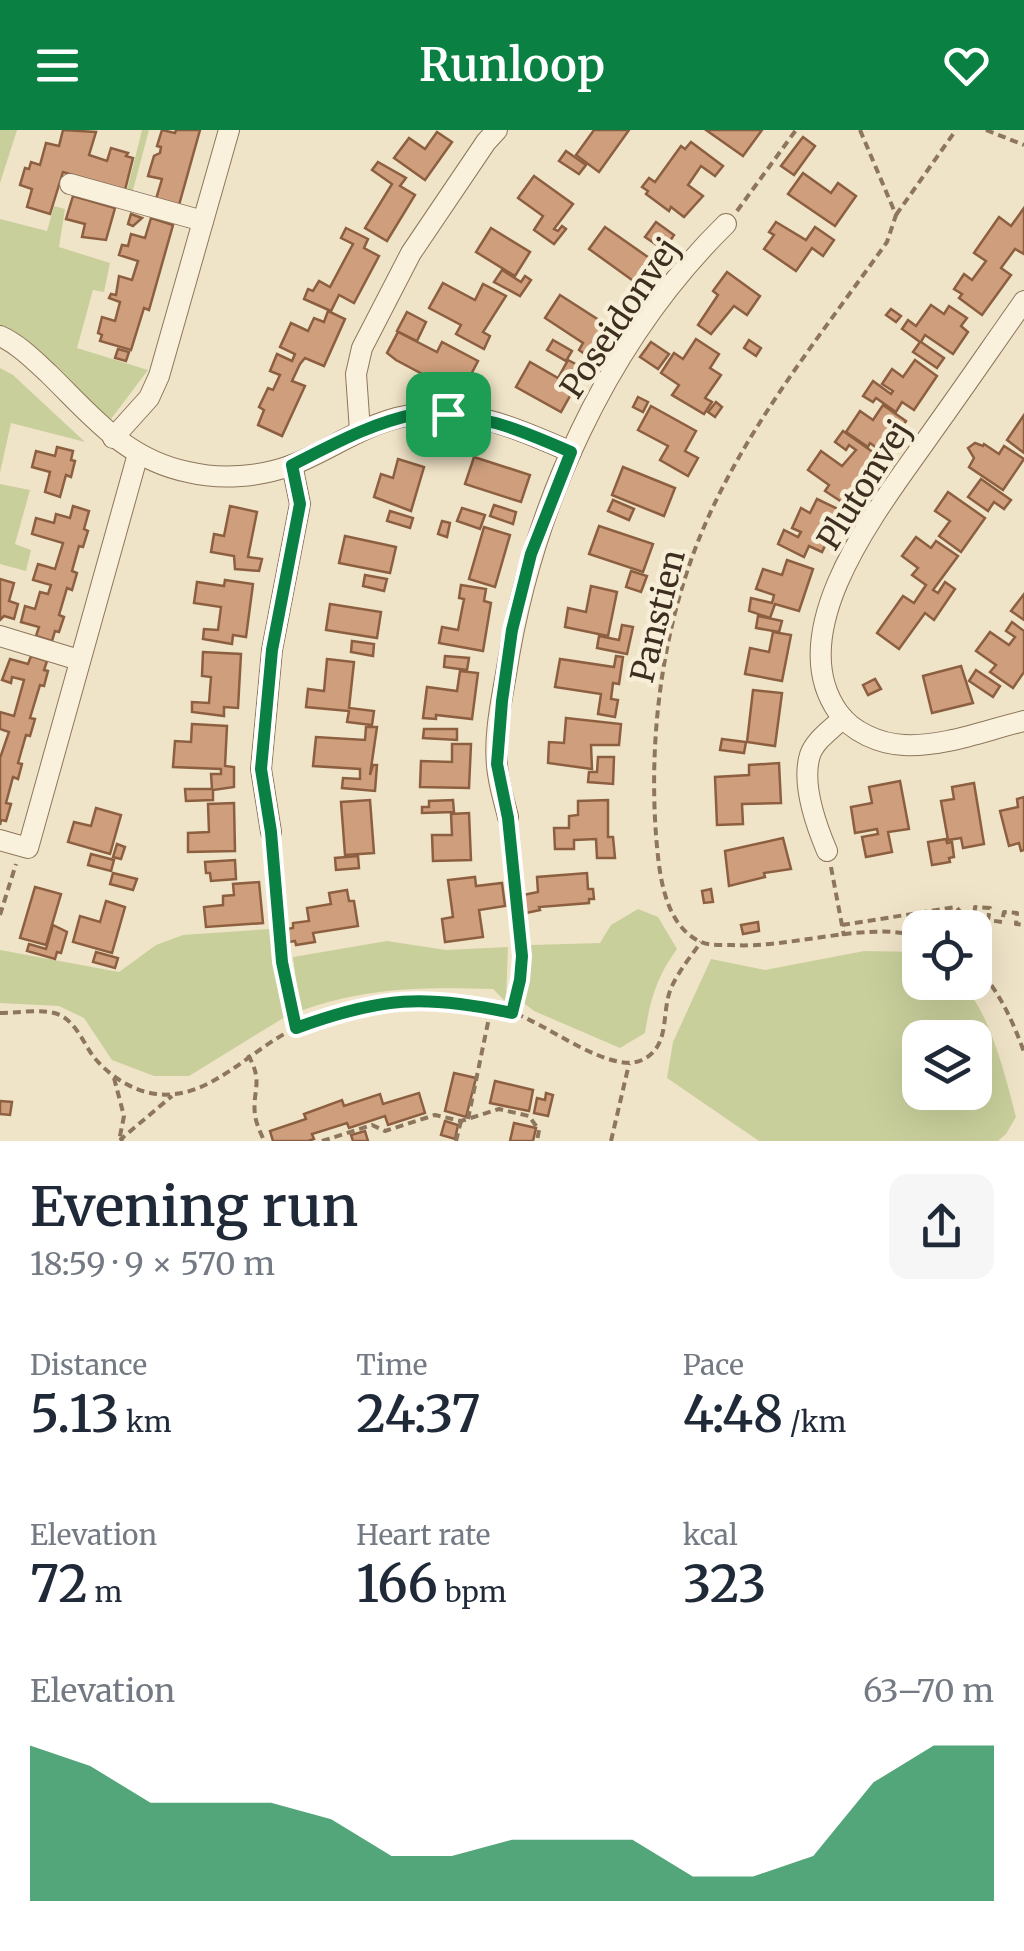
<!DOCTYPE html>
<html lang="en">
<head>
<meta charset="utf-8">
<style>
	body { margin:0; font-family:Merriweather,serif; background:#f6f6f7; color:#1f2937; height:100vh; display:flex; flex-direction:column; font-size:38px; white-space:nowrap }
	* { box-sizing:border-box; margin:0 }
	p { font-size:32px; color:#747a83 }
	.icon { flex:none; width:55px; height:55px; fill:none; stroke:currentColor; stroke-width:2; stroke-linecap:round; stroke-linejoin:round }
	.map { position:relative; height:1011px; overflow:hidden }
	.drawer { display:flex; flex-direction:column; background:#fff; flex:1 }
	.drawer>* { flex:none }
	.tools { position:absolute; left:902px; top:780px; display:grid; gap:20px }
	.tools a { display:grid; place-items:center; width:90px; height:90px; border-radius:20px; background:#fff; box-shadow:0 10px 40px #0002; font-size:50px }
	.pin { position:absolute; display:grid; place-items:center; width:85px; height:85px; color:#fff; margin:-42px; border-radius:20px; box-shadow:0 5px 15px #0006 }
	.round { display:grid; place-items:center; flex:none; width:105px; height:105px; border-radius:20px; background:#f6f6f7 }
	.headline { display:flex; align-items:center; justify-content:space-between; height:170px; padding:0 30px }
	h1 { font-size:55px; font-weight:600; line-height:75px }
	.stats { display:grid; grid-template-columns:repeat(3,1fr); gap:15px; height:170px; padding:10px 30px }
	.stats div { display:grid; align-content:center }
	.stats b { font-size:50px; font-weight:600 }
	.stats small { font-size:28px; font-weight:400 }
	.stats p { font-size:28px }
	.chart { height:280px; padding:20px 30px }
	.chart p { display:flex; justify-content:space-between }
	.chart svg { width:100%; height:180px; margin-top:10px; fill:#0b8043; opacity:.7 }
	header { display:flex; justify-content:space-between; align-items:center; height:130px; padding:0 30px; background:#0b8043; color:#fff; font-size:45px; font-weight:600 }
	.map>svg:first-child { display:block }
	.green { fill:#c9cf9b; fill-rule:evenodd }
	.building { fill:#cf9f7d; stroke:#8d5f41; stroke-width:2.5 }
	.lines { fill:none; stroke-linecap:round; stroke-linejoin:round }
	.minor-casing { stroke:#8d765c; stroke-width:22 }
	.path { stroke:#8d765c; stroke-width:4; stroke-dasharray:8 5; stroke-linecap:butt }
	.minor { stroke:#faf1dc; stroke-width:20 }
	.route-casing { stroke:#fff; stroke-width:20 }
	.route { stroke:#0b8043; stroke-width:12 }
	.labels { text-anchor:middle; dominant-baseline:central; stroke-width:9; stroke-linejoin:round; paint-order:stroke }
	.street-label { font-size:32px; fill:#3d2e20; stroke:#f7eed8 }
</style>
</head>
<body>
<header><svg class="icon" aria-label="menu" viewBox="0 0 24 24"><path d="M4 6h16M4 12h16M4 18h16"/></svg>Runloop<svg class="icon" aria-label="heart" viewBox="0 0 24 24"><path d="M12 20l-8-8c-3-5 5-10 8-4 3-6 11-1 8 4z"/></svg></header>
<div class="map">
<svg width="1024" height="1011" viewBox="0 0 1024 1011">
	<rect width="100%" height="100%" fill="#f0e4c8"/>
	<g class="green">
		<path d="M0,0H17L0,53Z"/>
		<path d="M142,0H149L133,60H127Z"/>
		<path d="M54,76L65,79L59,117L110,133L104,162L93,160L77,218L148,240L111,289L22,212L0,203V89L47,101Z"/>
		<path d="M0,238L13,245L85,312L11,293L0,343Z"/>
		<path d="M0,354L30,360L15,414L31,420L26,441L0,434Z"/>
		<path d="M638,779L658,787L677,819C657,846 650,870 645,903L620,918L534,881L521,871L531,815L600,813L611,795Z"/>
		<path d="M270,799L285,887L189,946H154L112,930L84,888L59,876L0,873V820L119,842L156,815L183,805Z"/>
		<path d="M387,811L446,820L508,817L506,872L493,859C424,857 366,857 300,881L293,827Z"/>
		<path d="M864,821L919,822L920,852C932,852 950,849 960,855C988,872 1008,956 1016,987L1006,1004L998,1011H759L667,948L673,912L711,829L765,840ZM920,908H975V962H920Z"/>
	</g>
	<g class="building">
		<path d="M63,0L96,2L89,25L107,31L111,18L128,23L126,26L133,28L125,60L63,42L50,84L27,77L32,59L20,55L25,38L29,39L31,32L40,35L46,13L59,16Z"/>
		<path d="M162,0L175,3L176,0H200L179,75L156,69L162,49L148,46L154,26L160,23L161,17L157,16Z"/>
		<path d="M594,0H629L599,42L576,25Z"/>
		<path d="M706,0H762L743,26Z"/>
		<path d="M437,2L452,12L425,50L394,28L409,8L425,19Z"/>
		<path d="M803,7L815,16L794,45L781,36Z"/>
		<path d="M691,12L723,36L715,46L701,36L688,55L703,66L684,87L671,77L669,81L646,64L648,61L642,57L649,48L655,52L681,16L685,19Z"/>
		<path d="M566,21L586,35L579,44L559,31Z"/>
		<path d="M378,32L406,48L400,56L415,65L387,111L365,98L392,54L372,40Z"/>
		<path d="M803,43L831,63L838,53L856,66L835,96L788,64Z"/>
		<path d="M534,46L573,74L554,99L558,101L562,96L566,99L554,114L534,100L543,86L518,68Z"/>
		<path d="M73,66L115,78L106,110L82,107L85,94L66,89Z"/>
		<path d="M1024,78V124L1015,119L1001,138L1011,145L982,185L959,168L962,164L954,159L964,144L972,150L986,131L974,123L999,87L1011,96Z"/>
		<path d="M131,84L142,88L133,96L128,94Z"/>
		<path d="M151,88L173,95L149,180L144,178L131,220L100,211L102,205L98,203L102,187L115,191L120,172L109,168L111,164L116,165L119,146L132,150L138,131L119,125L122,115L128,116L131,104L145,108Z"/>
		<path d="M656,92L674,105L664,120L645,107Z"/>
		<path d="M776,92L806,110L815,97L834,110L823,126L812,118L796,141L764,119L774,105L769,102Z"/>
		<path d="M605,97L655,132L639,155L589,119Z"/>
		<path d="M346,98L368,109L364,118L379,126L354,173L339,165L331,181L304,169L308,159L313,161L319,151L330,157L353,114L341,108Z"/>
		<path d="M491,98L530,122L515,146L476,122Z"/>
		<path d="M502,140L521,152L525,146L531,150L520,166L494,152Z"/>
		<path d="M727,142L760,166L747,185L734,176L711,204L698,195L718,165L713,161Z"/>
		<path d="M443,153L475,170L483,154L506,166L483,202L490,206L484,219L456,204L461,195L429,178Z"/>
		<path d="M560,165L605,194L600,203L604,206L589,227L579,220L583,213L545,188Z"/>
		<path d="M931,175L944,184L949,176L967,188L961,196L968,202L953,224L925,205L921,212L944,228L937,238L913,222L920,212L902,199L908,190L916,196Z"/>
		<path d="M891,179L901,186L896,192L886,185Z"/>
		<path d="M328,181L345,189L324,236L305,228L300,234L292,251L305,256L282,306L258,295L264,280L259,277L268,258L273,260L280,245L270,241L277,224L292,231L295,224L280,217L291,193L308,201L314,188L324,192Z"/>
		<path d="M407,182L426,192L417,211L397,201Z"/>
		<path d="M398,202L437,222L442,212L478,231L466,254L450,246L445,256L396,230L387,223Z"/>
		<path d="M696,209L719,224L710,238L721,245L705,268L712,272L704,284L672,265L679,255L661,243L674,223L683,229Z"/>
		<path d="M553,210L572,221L566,231L547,220Z"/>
		<path d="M749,210L761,218L756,226L744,218Z"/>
		<path d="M651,212L669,224L658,239L640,227Z"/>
		<path d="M118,219L129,222L126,231L115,228Z"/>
		<path d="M568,230L585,239L561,282L516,257L530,232L558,248Z"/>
		<path d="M915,230L937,246L914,280L902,272L896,282L876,268L873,272L863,266L873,251L891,264L893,261L882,254L892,239L903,247Z"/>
		<path d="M638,267L648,272L643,282L633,277Z"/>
		<path d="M716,272L722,277L715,287L708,282Z"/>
		<path d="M883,275L906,291L884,323L870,313L868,317L846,302L860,281L873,290Z"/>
		<path d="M651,276L696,301L685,321L698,328L688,346L660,330L668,316L638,300Z"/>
		<path d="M1024,285V323L1007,310Z"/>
		<path d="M843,301L877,325L845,374L825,361L829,355L808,340L821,321L842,336L856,320L849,315L846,320L835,312Z"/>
		<path d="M975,313L983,316L984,314L999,324L1004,316L1024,329L1003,360L969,337L974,328L968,318Z"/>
		<path d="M57,317L73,321L71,330L75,331L71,347L66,345L60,367L45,362L50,342L32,337L36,321L55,326Z"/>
		<path d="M474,327L530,345L521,372L465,354Z"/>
		<path d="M398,329L424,337L411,381L374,367L381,344L393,348Z"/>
		<path d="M623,337L675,358L664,386L612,365Z"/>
		<path d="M981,349L1011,370L1004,379L994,372L988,381L968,367Z"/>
		<path d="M948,362L985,388L961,422L939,406L950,391L935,381Z"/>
		<path d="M817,369L842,381L822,422L809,416L804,427L778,414L784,400L798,407L801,402L792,398L801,378L810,383Z"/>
		<path d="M613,370L634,379L629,390L608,381Z"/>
		<path d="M494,375L516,382L513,394L490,386Z"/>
		<path d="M73,376L89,381L84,399L88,401L83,417L79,416L72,441L77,443L72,460L67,458L59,485L64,487L59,502L55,501L52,511L36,506L39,497L21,492L25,476L35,479L40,462L48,464L51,455L33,450L38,434L55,439L63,413L32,404L36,388L54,393L56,384L70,388Z"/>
		<path d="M230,376L257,382L248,427L262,429L259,441L235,439L234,426L211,422L214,404L224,406Z"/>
		<path d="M462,378L485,385L480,399L457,391Z"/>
		<path d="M390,381L413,388L410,398L387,391Z"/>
		<path d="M442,391L450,393L447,407L438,404Z"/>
		<path d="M599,396L653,414L643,442L589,424Z"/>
		<path d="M484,397L510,405L495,457L469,449Z"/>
		<path d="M345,406L396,417L390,443L339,433Z"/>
		<path d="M916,407L931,418L936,411L958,426L933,460L938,463L945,452L955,459L934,490L925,483L899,519L877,503L903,466L914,473L926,455L912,445L918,438L902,426Z"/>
		<path d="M787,430L813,439L799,481L775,474L770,488L749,481L751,468L772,473L774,465L756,459L763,439L782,445Z"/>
		<path d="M631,441L647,446L641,462L626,457Z"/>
		<path d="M365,445L387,449L384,461L363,456Z"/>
		<path d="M0,449L14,453L9,471L18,474L14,489L4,486L0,490Z"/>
		<path d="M225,450L253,454L246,507L233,505L232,514L203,509L204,499L218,500L221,477L194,473L197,452L224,456Z"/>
		<path d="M461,455L486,459L484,471L491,473L483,521L439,513L442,497L458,500L464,469L459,468Z"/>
		<path d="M591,456L617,462L608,506L565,497L568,478L586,482Z"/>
		<path d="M1024,464V490L1011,481Z"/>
		<path d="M330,474L381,482L377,508L326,500Z"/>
		<path d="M758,486L782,491L779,502L756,498Z"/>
		<path d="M1012,492L1024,501V542L1013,558L990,542L996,535L976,521L990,502L1009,515L1015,507L1006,501Z"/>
		<path d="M622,495L633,497L627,524L597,518L599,506L619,510Z"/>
		<path d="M773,502L791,505L782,551L745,544L750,518L769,522Z"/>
		<path d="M352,511L374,514L373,526L351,522Z"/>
		<path d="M203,522L241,524L238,578L224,577V586L192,582V572L209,573L211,547L202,546Z"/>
		<path d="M31,526L47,531L44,540L48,541L44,556L40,555L30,588L35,589L30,606L26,605L18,633L22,634L18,649L13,647L6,673L11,674L6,691L1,690L0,695V628L9,602L0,599V582L14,586L24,550L12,547L11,553L2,550L10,529L28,534Z"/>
		<path d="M445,526L469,528L467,540L444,537Z"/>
		<path d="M616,526L623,527L619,554L613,553L611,569L618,570L615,587L598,584L601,564L555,557L560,529L614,537Z"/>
		<path d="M327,529L354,532L349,578L374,581L372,595L347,592L349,581L306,577L308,559L324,561Z"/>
		<path d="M961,536L973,573L932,583L923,546Z"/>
		<path d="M976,540L1000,556L993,567L969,551Z"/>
		<path d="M460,541L478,543L472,589L436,585V589L423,588L427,557L457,561Z"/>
		<path d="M875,549L881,559L868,565L863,555Z"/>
		<path d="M753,560L782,563L775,616L747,612Z"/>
		<path d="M566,588L621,594L619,615H591L592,639L548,633L549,612L564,613Z"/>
		<path d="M192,594L227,596L225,636L234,637V657L213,660V670L186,671L185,659H212L211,644H221V639L173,637L175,611L191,612Z"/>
		<path d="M366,597H377L370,645L373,635H377L375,661L342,658L343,648L360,649V639L313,636L316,607L365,610Z"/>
		<path d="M424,599H457V610L423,608Z"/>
		<path d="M722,609L746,612L744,623L720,620Z"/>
		<path d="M452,614H471L469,658L420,657L421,631L452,632Z"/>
		<path d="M598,627H614L613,654L588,652L589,642H597Z"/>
		<path d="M779,633L781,673L742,674L743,694L717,695L715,647L749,645V635Z"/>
		<path d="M900,651L909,699L888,702L892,722L866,727L862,707L878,704L877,699L855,703L851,677L872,673L869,657Z"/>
		<path d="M974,653L984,714L963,718L961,708L948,710L941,671L954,669L952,657Z"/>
		<path d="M1024,667V720L1021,721L1019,713L1009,716L1000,681L1018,677L1017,669Z"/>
		<path d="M370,670L374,723L345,725L341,672Z"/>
		<path d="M453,670L454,682L422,683V677H429V671Z"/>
		<path d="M608,670V707H613L615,728H597L596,709L574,710V719H555L554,698H569V686L578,685V671Z"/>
		<path d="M234,673L235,721L188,722V703L209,702L208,674Z"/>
		<path d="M96,678L121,685L110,724L68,712L74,692L91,696Z"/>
		<path d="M469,683L471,730L433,731L432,705H452L451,684Z"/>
		<path d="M783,708L791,739L764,743L765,747L729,756L725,721Z"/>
		<path d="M946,709L947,713L952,712L954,727L949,728L950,732L932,735L928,712Z"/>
		<path d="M117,714L125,717L121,729L113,727Z"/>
		<path d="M91,724L114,730L111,741L88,735Z"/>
		<path d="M358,726L359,738L336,740L335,728Z"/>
		<path d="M235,730L236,749L211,751L210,743H206L205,732Z"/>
		<path d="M113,743L137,749L133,760L110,754Z"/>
		<path d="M587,743L588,759H593L594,769H589V773L539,777L540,780L526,783L523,765L538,762L537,747Z"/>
		<path d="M475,747L476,756L502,753L505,776L479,780L483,807L445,812L442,789L453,787L448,750Z"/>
		<path d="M259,752L263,793L206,797L204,777L223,775V766L234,765L233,754Z"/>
		<path d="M35,757L61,764L46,815L20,808Z"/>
		<path d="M711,759L713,772L704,773L702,761Z"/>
		<path d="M347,760L349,771H354L358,796L313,803L315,812L296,815L295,811L289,812L287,799L293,798V793L309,791L307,778L331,774L329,763Z"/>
		<path d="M106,771L125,777L112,823L73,812L80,786L100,792Z"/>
		<path d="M758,792L759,801L743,804L741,795Z"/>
		<path d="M53,795L67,802L61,823L57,822L55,829L27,821L29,814L46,819Z"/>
		<path d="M96,822L118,828L115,838L93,832Z"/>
		<path d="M454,943L476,948L466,987L445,981Z"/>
		<path d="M495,951L533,960L529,981L490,973Z"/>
		<path d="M419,963L425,983L388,995L385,986L349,998L347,993L312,1004L314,1009L308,1011H273L270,1001L306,989L304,984L342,970L344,976L380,964L383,974Z"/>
		<path d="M546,963L553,965L548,986L534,983L537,968L545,970Z"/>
		<path d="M0,971L12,972L10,985L0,984Z"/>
		<path d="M445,991L458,995L455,1009L441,1005Z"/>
		<path d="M514,993L536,998L533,1011H510Z"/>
		<path d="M365,1001L368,1011H353L351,1005Z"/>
	</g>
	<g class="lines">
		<defs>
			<g id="minor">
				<path d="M70,54L203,91"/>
				<path d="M1024,171C993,215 963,259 932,302C885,370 779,498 838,582C852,602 880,614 904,615C944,617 986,600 1024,591"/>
				<path d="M0,206C18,214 34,230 48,243C92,286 125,329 188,342C221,350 260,347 292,335C335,318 372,288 419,284C475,279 521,300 571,322"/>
				<path d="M360,301L356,244L362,218L411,123L486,12L497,0"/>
				<path d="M113,308L149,268L159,246L229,0"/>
				<path d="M0,506L79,530"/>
				<path d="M508,687C504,670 498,653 497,635C494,606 501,573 506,544C531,380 606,212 726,94"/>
				<path d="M271,702L261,639L272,520L300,374L292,335"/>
				<path d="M0,710L28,718L138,324"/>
				<path d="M827,721C816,695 801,654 810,625C815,610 832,599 843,588"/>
			</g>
		</defs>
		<use href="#minor" class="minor-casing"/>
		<g class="path">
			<path d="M860,0L896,85L887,112C826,198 757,283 712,379C665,479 648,596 656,705C659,741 663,795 701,812C710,816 723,815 732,815C789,819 870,790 920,807"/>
			<path d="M986,0L1024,15"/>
			<path d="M737,81L796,0"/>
			<path d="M896,85L956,0"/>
			<path d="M509,704C516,765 528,823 512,883"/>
			<path d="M272,720L281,832L296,898"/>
			<path d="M831,737L844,806"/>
			<path d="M0,785L16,734"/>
			<path d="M842,795L956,777L964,786L974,788L975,777L990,778L988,790L1002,792L1004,782L1017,783L1016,794L1024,795"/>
			<path d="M975,835C999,861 1012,889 1024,922"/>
			<path d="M0,883C17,883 45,878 60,885C76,893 83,912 93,926C108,945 132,961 156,964C210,971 251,918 296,898C331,882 368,873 406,871C440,868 478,873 511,882C546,893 610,945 642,930C672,916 660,881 672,856C679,841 691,826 701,812"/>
			<path d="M248,925C264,952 252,960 255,985C256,994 261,1003 264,1011"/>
			<path d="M114,948L124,986L119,1011"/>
			<path d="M468,989L491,878"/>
			<path d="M123,1011L121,1009L172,966"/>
			<path d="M322,1011L372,995L385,1001L435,985L461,991L499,979L529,986L539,1000L537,1011"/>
			<path d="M456,1011L461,991"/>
			<path d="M611,1011L629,934"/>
		</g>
		<use href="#minor" class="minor"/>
	</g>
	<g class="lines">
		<defs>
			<path id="route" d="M416,284C481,283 514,297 571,322L531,424L512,500L502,571L497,634L508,688L522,826L520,850L512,883C424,864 381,867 296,898L282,832L271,702L261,639L272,520L300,374L292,335C332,315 371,293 416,284Z"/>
		</defs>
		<use href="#route" class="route-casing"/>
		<use href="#route" class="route"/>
	</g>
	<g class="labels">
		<g class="street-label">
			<text transform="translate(620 188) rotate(-56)">Poseidonvej</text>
			<text transform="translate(864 355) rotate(-58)">Plutonvej</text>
			<text transform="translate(658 486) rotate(-76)">Panstien</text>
		</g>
	</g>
</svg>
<div class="tools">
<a><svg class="icon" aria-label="locate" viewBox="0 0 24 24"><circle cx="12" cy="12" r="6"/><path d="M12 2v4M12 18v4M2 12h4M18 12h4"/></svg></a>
<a><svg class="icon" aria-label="layers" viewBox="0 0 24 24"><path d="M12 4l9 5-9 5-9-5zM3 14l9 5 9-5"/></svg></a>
</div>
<div class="pin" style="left:448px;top:284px;background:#1e9e55"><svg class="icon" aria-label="arrive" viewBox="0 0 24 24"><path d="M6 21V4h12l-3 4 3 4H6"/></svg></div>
</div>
<section class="drawer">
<div class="headline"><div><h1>Evening run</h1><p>18:59 · 9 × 570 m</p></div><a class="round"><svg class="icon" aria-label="share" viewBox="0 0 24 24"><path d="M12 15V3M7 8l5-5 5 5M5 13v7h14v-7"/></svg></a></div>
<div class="stats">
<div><p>Distance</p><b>5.13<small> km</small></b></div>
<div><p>Time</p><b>24:37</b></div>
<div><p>Pace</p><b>4:48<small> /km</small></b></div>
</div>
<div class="stats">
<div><p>Elevation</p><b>72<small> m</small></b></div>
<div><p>Heart rate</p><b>166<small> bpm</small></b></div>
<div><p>kcal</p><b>323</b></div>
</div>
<div class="chart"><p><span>Elevation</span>63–70 m</p>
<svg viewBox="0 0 160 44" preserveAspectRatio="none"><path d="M0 44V6L10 11L20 20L30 20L40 20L50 24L60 33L70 33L80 29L90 29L100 29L110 38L120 38L130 33L140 15L150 6L160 6V44z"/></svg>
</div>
</section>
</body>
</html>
